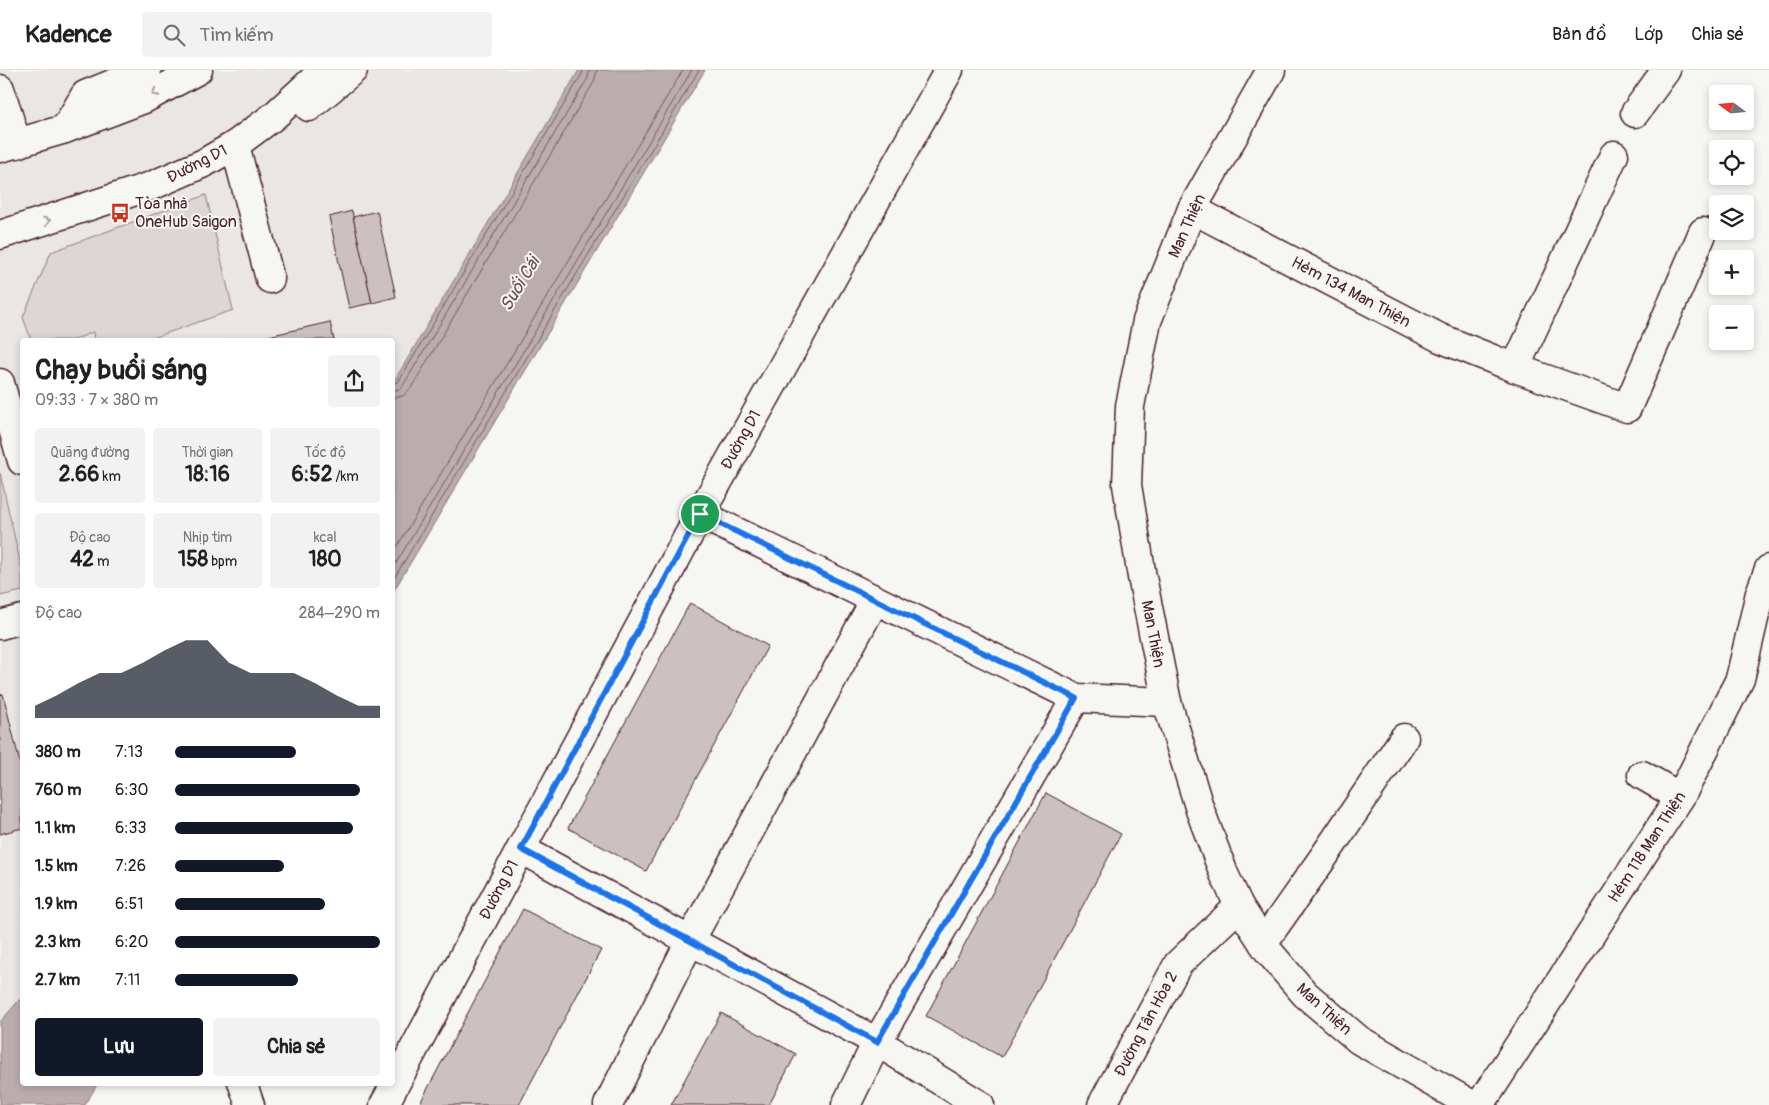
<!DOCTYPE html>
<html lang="vi">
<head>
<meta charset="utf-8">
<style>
	body { margin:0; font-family:Pangolin,sans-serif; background:#f2f2f2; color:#202124; height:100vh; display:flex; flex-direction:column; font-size:19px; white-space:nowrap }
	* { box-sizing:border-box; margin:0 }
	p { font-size:16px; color:#757577 }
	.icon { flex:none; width:28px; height:28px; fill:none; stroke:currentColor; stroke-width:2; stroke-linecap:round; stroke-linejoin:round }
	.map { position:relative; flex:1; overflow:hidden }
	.side { position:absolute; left:20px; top:268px; width:375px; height:748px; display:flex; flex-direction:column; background:#fff; border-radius:5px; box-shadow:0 2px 8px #0003 }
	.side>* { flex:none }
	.needle { width:32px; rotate:286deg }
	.tools { position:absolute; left:1709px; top:15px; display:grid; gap:10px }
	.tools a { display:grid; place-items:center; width:45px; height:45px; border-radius:5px; background:#fff; box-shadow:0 2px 8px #0003; font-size:25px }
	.pin { position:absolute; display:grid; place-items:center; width:42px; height:42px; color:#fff; margin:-21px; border:2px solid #fff; border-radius:50%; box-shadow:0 1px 5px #0007 }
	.round { display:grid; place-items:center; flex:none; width:52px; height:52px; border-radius:5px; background:#f2f2f2 }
	.summary { display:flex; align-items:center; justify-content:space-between; height:85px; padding:0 15px }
	h1 { font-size:28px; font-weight:700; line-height:38px }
	.figures { display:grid; grid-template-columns:repeat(3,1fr); gap:8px; height:85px; padding:5px 15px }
	.figures div { display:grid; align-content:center; border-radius:5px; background:#f2f2f2; text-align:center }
	.figures b { font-size:21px; font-weight:700 }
	.figures small { font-size:14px; font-weight:400 }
	.figures p { font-size:14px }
	.chart { height:140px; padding:10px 15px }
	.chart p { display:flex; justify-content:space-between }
	.chart svg { width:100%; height:90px; margin-top:5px; fill:#111827; opacity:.7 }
	.action { display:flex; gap:10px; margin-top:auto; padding:10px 15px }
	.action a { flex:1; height:58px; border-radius:5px; background:#111827; color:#fff; font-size:20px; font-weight:700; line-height:58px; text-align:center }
	.action a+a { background:#f2f2f2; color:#202124 }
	ul { padding:0 15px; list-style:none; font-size:16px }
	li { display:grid; grid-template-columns:80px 60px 1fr; align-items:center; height:38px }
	li i { height:12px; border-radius:6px; background:#111827 }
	header { display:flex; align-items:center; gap:30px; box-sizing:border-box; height:70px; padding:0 25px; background:#fff; border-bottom:1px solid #e0e0e0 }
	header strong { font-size:24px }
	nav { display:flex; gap:28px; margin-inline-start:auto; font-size:18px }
	.search { width:350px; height:45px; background:#f2f2f2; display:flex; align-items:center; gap:12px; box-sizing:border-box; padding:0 18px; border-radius:5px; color:#757577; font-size:19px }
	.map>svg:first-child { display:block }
	.built { fill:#e9e6e3 }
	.green { fill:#ddd6d5; stroke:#947a80 }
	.water { fill:#bbadae; stroke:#8e747a }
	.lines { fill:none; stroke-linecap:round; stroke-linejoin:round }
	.shore { stroke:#77585f; stroke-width:1 }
	.building { fill:#ccc1c0; stroke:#4a1f2b }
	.minor-casing { stroke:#4a1f2b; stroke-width:31 }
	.major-casing { stroke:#4a1f2b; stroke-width:31 }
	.minor { stroke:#f6f6f2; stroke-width:28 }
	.major { stroke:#f6f6f2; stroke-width:28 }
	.oneway { stroke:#a99598 }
	.route-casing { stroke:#fff; stroke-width:10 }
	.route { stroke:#1a73e8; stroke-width:6 }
	.labels { text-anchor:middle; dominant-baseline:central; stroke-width:4; stroke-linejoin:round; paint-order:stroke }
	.street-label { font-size:16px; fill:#4a1f2b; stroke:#f6f6f2 }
	.poi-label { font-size:16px; fill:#4a1f2b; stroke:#f6f6f2; text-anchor:start }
	.water-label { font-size:18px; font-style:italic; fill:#6c4a52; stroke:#f6f6f2 }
</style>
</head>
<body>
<header>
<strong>Kadence</strong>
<div class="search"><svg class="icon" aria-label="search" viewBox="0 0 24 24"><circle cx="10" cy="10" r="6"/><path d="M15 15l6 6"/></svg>Tìm kiếm</div>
<nav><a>Bản đồ</a><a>Lớp</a><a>Chia sẻ</a></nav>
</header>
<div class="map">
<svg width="1769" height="1035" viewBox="0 0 1769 1035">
	<rect width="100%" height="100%" fill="#f6f6f2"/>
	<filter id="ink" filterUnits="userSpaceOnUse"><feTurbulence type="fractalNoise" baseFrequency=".02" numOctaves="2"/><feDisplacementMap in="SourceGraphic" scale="10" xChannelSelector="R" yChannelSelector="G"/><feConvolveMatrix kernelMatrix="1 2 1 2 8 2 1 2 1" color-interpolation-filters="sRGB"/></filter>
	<g filter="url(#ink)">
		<path class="built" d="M0,0H579L393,313L392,270H22V927L0,952Z"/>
		<g class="green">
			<path d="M206,125L233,240L147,270H94L93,262L74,270H31L23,247L51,182Z"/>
			<path d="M0,403L22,500V521L0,526Z"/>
		</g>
		<g class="water">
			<path d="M579,0H705L393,522V313Z"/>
			<path d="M22,927V1012L98,1013L85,1035H0V952Z"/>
		</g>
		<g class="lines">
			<g class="shore">
				<path d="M392,314L399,311L582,4L583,0"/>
				<path d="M392,321L400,319L404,314L588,8L589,0"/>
				<path d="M392,328L403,326L411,318L594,12L597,0"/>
				<path d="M392,485L683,0"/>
				<path d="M392,500L692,0"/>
				<path d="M392,512L699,0"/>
			</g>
		</g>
		<g class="building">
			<path d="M352,141L372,233L349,238L329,147Z"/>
			<path d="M377,141L396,227L372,233L353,147Z"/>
			<path d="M330,252L334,270H251Z"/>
			<path d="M690,533L768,576L646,801L568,758Z"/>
			<path d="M3,624L22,701V758L0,764V625Z"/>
			<path d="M1046,723L1121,764L1002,987L926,946Z"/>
			<path d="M523,839L601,880L519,1035H419Z"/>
			<path d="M721,943L796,984L769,1035H671Z"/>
		</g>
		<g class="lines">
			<defs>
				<g id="minor">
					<path d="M1271,0L1192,139L1147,251L1130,336L1127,415L1142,507L1167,632L1200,740L1224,804L1239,836L1269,882L1305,924L1359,970L1472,1035"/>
					<path d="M0,19L17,74"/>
					<path d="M1635,43L1666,0"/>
					<path d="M235,75L270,209"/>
					<path d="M1192,139L1440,268L1515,298L1627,338L1703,162"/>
					<path d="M1515,298L1614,85"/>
					<path d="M0,313L22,391"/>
					<path d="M700,444L1076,628L1167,632"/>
					<path d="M0,555L22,549"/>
					<path d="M1642,705L1680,727"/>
					<path d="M521,779L877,972L980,1035"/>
					<path d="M1263,873L1325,785L1404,668"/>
					<path d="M242,1012L250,1035"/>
					<path d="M384,1035L700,444L949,0"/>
					<path d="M608,1035L690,871L875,530"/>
					<path d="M846,1035L877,972L1076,628"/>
					<path d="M1102,1035L1178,894L1239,836"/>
					<path d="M1480,1035L1682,724L1740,609L1760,523L1769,499"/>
				</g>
				<g id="major">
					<path d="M309,37L353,0"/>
					<path d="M65,59L85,25L147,0"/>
					<path d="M0,78L65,59L144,29L198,0"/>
					<path d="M0,165L151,116L204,93L235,75L274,46L324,0"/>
				</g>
			</defs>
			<use href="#minor" class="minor-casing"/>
			<use href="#major" class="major-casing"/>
			<use href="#minor" class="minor"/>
			<use href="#major" class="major"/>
		</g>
		<defs><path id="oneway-chevron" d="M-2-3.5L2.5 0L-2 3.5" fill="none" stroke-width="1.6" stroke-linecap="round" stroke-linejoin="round" transform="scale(1.25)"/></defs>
		<g class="oneway">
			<use href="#oneway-chevron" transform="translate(155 23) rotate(152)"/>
			<use href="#oneway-chevron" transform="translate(47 151) rotate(-18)"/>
		</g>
	</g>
	<g class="lines" filter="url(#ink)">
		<defs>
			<path id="route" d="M700,444L1076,628L877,972L521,779Z"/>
		</defs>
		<use href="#route" class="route-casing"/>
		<use href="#route" class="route"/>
	</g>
	<defs>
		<symbol id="bus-bare" viewBox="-9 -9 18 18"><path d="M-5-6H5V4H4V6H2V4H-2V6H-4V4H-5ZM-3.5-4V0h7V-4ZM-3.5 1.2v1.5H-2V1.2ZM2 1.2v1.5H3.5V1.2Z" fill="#c8321e" stroke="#f6f6f2" stroke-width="2.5" paint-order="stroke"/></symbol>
	</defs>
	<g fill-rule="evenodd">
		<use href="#bus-bare" x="106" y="129" width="28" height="28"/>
	</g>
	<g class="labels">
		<g class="street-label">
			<text transform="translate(197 94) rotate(-27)">Đường D1</text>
			<text transform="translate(1187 156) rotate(-66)">Man Thiện</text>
			<text transform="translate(1351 222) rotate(28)">Hẻm 134 Man Thiện</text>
			<text transform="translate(741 370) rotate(-61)">Đường D1</text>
			<text transform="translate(1153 564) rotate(79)">Man Thiện</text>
			<text transform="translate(1647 777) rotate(-57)">Hẻm 118 Man Thiện</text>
			<text transform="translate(499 820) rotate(-62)">Đường D1</text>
			<text transform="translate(1324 939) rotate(42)">Man Thiện</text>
			<text transform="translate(1146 954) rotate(-62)">Đường Tân Hòa 2</text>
		</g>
		<g class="poi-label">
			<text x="135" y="134">Tòa nhà<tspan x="135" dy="18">OneHub Saigon</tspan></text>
		</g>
		<g class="water-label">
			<text transform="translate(520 214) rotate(-59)">Suối Cái</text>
		</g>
	</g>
</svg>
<div class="tools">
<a><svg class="needle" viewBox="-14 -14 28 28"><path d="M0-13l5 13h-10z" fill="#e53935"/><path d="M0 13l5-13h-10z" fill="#757577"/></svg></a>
<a><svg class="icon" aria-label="locate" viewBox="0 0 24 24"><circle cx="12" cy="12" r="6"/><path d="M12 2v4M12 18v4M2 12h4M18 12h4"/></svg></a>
<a><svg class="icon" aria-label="layers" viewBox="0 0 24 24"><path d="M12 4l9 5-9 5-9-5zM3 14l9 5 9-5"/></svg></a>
<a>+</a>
<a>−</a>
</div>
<div class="pin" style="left:700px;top:444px;background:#1e9e55"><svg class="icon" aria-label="arrive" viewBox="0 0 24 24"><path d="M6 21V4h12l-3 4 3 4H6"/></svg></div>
<section class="side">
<div class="summary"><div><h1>Chạy buổi sáng</h1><p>09:33 · 7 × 380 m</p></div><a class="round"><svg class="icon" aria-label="share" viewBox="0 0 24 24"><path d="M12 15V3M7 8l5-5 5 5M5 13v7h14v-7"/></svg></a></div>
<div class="figures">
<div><p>Quãng đường</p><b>2.66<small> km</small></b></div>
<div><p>Thời gian</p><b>18:16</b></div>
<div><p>Tốc độ</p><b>6:52<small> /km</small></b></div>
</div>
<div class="figures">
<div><p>Độ cao</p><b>42<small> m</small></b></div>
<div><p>Nhịp tim</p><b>158<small> bpm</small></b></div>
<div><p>kcal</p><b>180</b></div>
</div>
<div class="chart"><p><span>Độ cao</span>284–290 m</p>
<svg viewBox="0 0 160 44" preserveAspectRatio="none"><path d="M0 44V38L10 33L20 27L30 22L40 22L50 17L60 11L70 6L80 6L90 17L100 22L110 22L120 22L130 27L140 33L150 38L160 38V44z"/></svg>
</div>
<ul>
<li><b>380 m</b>7:13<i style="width:59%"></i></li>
<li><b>760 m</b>6:30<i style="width:90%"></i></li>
<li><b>1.1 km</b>6:33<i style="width:87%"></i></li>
<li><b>1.5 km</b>7:26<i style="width:53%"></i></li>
<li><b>1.9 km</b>6:51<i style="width:73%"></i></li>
<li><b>2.3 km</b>6:20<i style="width:100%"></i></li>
<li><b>2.7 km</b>7:11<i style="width:60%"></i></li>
</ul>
<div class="action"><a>Lưu</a><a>Chia sẻ</a></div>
</section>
</div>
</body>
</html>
